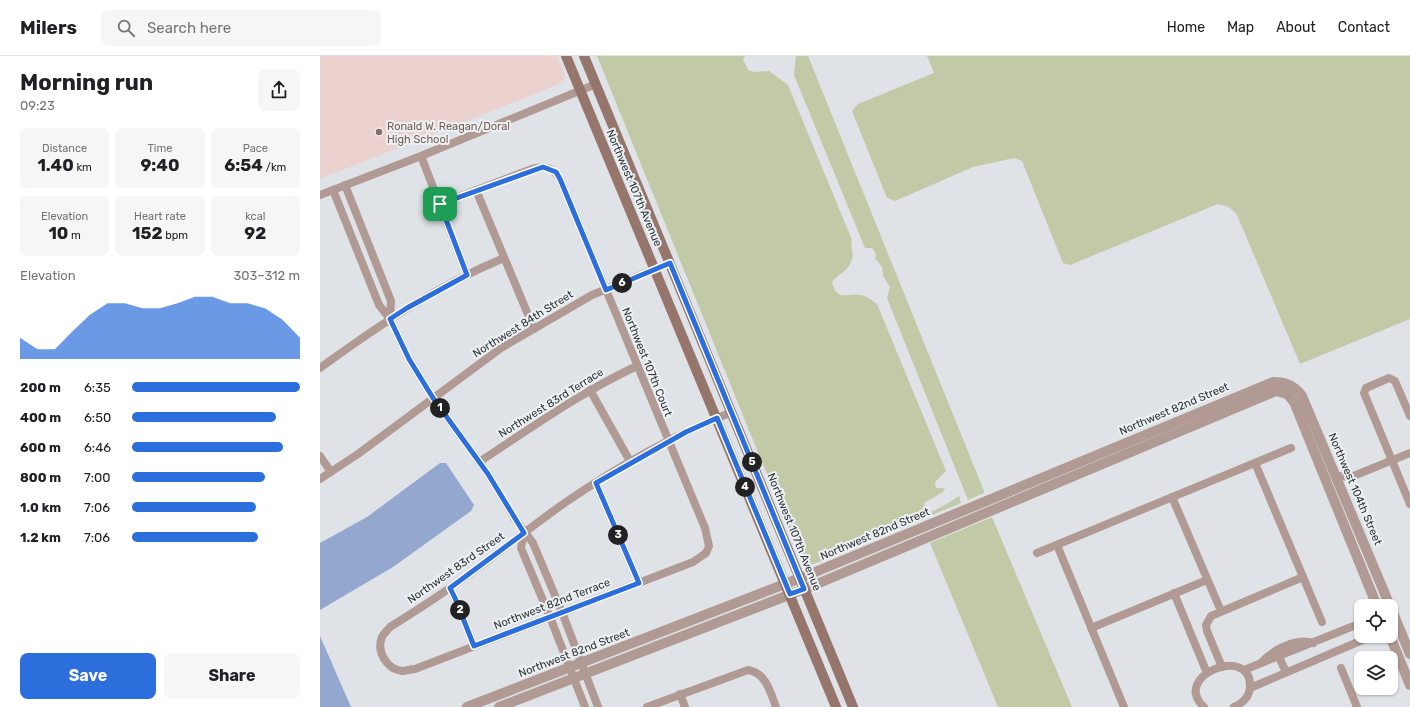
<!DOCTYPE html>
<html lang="en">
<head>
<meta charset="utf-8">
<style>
	body { margin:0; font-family:Rubik,sans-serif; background:#f6f6f6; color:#202124; height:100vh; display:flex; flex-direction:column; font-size:15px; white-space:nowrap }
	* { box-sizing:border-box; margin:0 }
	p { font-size:13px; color:#757577 }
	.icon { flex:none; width:22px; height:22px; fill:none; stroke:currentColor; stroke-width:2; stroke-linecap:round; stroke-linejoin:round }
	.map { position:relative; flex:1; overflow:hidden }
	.drawer { display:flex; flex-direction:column; background:#fff; width:320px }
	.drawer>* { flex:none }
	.tools { position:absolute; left:1034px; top:543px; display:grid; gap:8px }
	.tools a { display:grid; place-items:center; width:44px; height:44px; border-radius:8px; background:#fff; box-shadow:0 1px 3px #0004; font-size:20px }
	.pin { position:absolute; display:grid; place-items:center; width:34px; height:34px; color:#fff; margin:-17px; border-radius:8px; box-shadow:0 2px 6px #0006 }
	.km { position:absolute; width:20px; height:20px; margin:-10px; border-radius:50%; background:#222; color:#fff; font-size:11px; line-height:20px; text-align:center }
	.round { display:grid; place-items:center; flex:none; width:42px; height:42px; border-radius:8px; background:#f6f6f6 }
	.head { display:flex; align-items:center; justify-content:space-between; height:68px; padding:0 20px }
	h1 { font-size:22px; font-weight:700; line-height:30px }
	.figures { display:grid; grid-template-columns:repeat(3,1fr); gap:6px; height:68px; padding:4px 20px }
	.figures div { display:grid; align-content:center; border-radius:8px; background:#f6f6f6; text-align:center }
	.figures b { font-size:17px; font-weight:700 }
	.figures small { font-size:11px; font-weight:400 }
	.figures p { font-size:11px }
	.chart { height:112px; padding:8px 20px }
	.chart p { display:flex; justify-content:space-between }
	.chart svg { width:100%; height:72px; margin-top:4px; fill:#2c6fdc; opacity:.7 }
	.cta { display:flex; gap:8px; margin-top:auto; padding:8px 20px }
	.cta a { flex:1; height:46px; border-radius:8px; background:#2c6fdc; color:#fff; font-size:16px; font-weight:700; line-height:46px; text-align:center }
	.cta a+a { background:#f6f6f6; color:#202124 }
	ul { padding:0 20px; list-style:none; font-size:13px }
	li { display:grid; grid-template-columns:64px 48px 1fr; align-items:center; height:30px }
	li i { height:10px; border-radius:5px; background:#2c6fdc }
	header { display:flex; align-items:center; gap:24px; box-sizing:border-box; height:56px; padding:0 20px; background:#fff; border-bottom:1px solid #e0e0e0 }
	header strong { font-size:19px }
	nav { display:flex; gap:22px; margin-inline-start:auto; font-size:14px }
	.search { width:280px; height:36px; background:#f6f6f6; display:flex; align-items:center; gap:10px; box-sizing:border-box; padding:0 14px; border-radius:8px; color:#757577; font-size:15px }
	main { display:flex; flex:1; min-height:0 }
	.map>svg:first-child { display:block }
	.education { fill:#ecd2cf }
	.green { fill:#c1c9a7 }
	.water { fill:#93a7cf }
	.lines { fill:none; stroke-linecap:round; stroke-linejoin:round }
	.minor { stroke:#b09a93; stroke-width:8 }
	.tertiary { stroke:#b09a93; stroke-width:10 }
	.secondary { stroke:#96766c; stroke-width:10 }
	.route-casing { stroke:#fff; stroke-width:8 }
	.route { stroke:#2c6fdc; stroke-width:5 }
	.education-dot { fill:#8d6e63; stroke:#ecf1f5; stroke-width:1.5 }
	.labels { text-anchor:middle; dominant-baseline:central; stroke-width:4; stroke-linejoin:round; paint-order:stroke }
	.education-label { font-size:11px; fill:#785e54; stroke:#ecf1f5; text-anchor:start }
	.street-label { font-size:11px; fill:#313334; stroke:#ecf1f5 }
</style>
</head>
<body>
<header>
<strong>Milers</strong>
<div class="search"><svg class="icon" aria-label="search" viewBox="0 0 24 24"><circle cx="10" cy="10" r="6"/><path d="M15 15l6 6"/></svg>Search here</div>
<nav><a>Home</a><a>Map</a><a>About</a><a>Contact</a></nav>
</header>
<main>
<section class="drawer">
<div class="head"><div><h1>Morning run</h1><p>09:23</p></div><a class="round"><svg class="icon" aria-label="share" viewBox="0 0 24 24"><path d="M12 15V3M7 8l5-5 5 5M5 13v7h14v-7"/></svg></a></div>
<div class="figures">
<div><p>Distance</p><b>1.40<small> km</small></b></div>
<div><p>Time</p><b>9:40</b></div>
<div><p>Pace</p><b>6:54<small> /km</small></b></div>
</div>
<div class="figures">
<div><p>Elevation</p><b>10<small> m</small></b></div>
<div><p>Heart rate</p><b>152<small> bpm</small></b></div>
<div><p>kcal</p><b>92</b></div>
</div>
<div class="chart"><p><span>Elevation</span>303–312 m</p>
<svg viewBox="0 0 160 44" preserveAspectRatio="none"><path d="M0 44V31L10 38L20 38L30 27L40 17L50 10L60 10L70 13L80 13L90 10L100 6L110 6L120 10L130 10L140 13L150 20L160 31V44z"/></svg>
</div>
<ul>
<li><b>200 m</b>6:35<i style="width:100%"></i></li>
<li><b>400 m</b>6:50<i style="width:86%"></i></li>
<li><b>600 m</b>6:46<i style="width:90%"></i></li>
<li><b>800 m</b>7:00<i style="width:79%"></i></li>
<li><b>1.0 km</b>7:06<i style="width:74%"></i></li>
<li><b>1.2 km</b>7:06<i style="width:75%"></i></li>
</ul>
<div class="cta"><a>Save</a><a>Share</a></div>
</section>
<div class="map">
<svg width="1090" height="651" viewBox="0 0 1090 651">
	<rect width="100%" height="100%" fill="#dfe3e8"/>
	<path class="education" d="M0,0H237L245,18L244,24L237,29L0,123Z"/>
	<g class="green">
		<path d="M277,0H425L423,3L428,14L434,16L449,15L468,29L532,184C530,190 534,196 532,203C530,214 518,218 512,226C518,247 525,236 541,239C547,240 552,245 557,248L626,415L615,426L616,432H625L623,436L604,447L605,454L609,457L625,449L639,440L641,447L491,509L486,507L481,502Z"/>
		<path d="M476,0H488L664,435V437L648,444L571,252L567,242L570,231L563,220L562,211L555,202L556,198L552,192H545L474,19Z"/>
		<path d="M607,0H1090V263L980,308L917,159L909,151L898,148L750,209L743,207L702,105L694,102L653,111L575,145L567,142L532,55L538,48L614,17Z"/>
		<path d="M672,461L752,651H678L610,487Z"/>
	</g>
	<g class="water">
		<path d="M120,407H126L154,449L151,455L73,511L0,554V487L47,461Z"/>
		<path d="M0,580L31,651H0Z"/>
	</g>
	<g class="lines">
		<g class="minor">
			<path d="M101,100L147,219"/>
			<path d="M25,129L71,245L70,263"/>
			<path d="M13,134L59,249L70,263L89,303L113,342L168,418L195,463L213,487L242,556L278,651"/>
			<path d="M156,134L214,273"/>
			<path d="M0,139L101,100L276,28"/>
			<path d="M120,148L212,113C225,110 233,111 240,123L385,472L389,490L386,497L373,506L95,613C91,613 86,615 82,615C67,613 56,596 62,581C63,578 68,574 70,571C94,556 118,541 141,524C177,499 210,471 246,446C297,411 354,379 412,356"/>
			<path d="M0,312C58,270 118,229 184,202"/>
			<path d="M270,334L311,407"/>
			<path d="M1090,360L1075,325L1069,322L1046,332L1044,337L1090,448"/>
			<path d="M0,400L11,416"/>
			<path d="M159,406C211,372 261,336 317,310"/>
			<path d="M935,407L1002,566"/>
			<path d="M1017,420L1031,421L1090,397"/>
			<path d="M0,423L38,398L181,292L272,239L350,207"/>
			<path d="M276,427L319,527"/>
			<path d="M852,441L901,555"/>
			<path d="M204,477L201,492L230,561L265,651"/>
			<path d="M737,489L804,651"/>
			<path d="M717,497L971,392"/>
			<path d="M130,532L135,542L154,590"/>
			<path d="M854,537L887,617"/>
			<path d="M771,572L887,524"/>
			<path d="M959,601L966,616"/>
			<path d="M942,606C953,594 977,581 993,587"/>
			<path d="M902,611L887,575L886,569L891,560L983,521"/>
			<path d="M1021,612L1037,651"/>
			<path d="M924,614L1041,567"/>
			<path d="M930,632L1052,580"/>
			<path d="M360,638L365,651"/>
			<path d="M327,651L428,614C446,617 450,635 456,651"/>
			<path d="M884,651C850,620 931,588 930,630C930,641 923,647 914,651"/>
		</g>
		<g class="tertiary">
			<path d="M1071,552L1090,598"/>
			<path d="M1070,580L1090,629"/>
			<path d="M147,651L488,519L953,326C965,326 974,329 982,340L1070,550"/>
			<path d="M179,651L492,530L956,335L967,338L974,346L1057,550"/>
		</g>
		<g class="secondary">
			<path d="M246,0L516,651"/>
			<path d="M264,0L533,651"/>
		</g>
	</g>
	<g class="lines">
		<defs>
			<path id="route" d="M223,111L236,116L240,123L286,234L350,207L484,533L470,538L397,362L366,376L276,427L319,527L154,590L135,542L130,532L204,477L168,418L113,342L89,303L70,263L87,252L147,219L120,148Z"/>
		</defs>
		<use href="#route" class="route-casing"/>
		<use href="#route" class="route"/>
	</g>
	<circle class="education-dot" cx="59" cy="76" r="4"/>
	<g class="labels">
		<g class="education-label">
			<text x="67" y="70">Ronald W. Reagan/Doral<tspan x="67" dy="13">High School</tspan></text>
		</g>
		<g class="street-label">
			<text transform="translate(314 132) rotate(67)">Northwest 107th Avenue</text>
			<text transform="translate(203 268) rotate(-32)">Northwest 84th Street</text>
			<text transform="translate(327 306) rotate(68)">Northwest 107th Court</text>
			<text transform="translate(231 347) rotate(-32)">Northwest 83rd Terrace</text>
			<text transform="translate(854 353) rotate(-23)">Northwest 82nd Street</text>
			<text transform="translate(1035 433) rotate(67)">Northwest 104th Street</text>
			<text transform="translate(474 476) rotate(68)">Northwest 107th Avenue</text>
			<text transform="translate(555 478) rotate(-23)">Northwest 82nd Street</text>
			<text transform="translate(136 512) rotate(-35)">Northwest 83rd Street</text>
			<text transform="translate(232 548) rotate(-21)">Northwest 82nd Terrace</text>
			<text transform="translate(254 597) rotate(-21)">Northwest 82nd Street</text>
		</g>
	</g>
</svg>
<div class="tools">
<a><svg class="icon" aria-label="locate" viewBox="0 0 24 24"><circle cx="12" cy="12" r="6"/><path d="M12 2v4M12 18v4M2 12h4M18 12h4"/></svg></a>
<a><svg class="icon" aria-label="layers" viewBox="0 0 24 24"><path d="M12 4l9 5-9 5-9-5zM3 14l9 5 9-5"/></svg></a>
</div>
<div class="pin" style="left:120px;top:148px;background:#1e9e55"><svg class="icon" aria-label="arrive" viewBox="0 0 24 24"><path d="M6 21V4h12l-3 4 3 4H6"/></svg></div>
<b class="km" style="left:120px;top:352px">1</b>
<b class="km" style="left:140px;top:554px">2</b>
<b class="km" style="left:298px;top:479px">3</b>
<b class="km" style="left:425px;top:431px">4</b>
<b class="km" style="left:432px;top:406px">5</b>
<b class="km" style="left:302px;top:227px">6</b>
</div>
</main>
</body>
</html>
